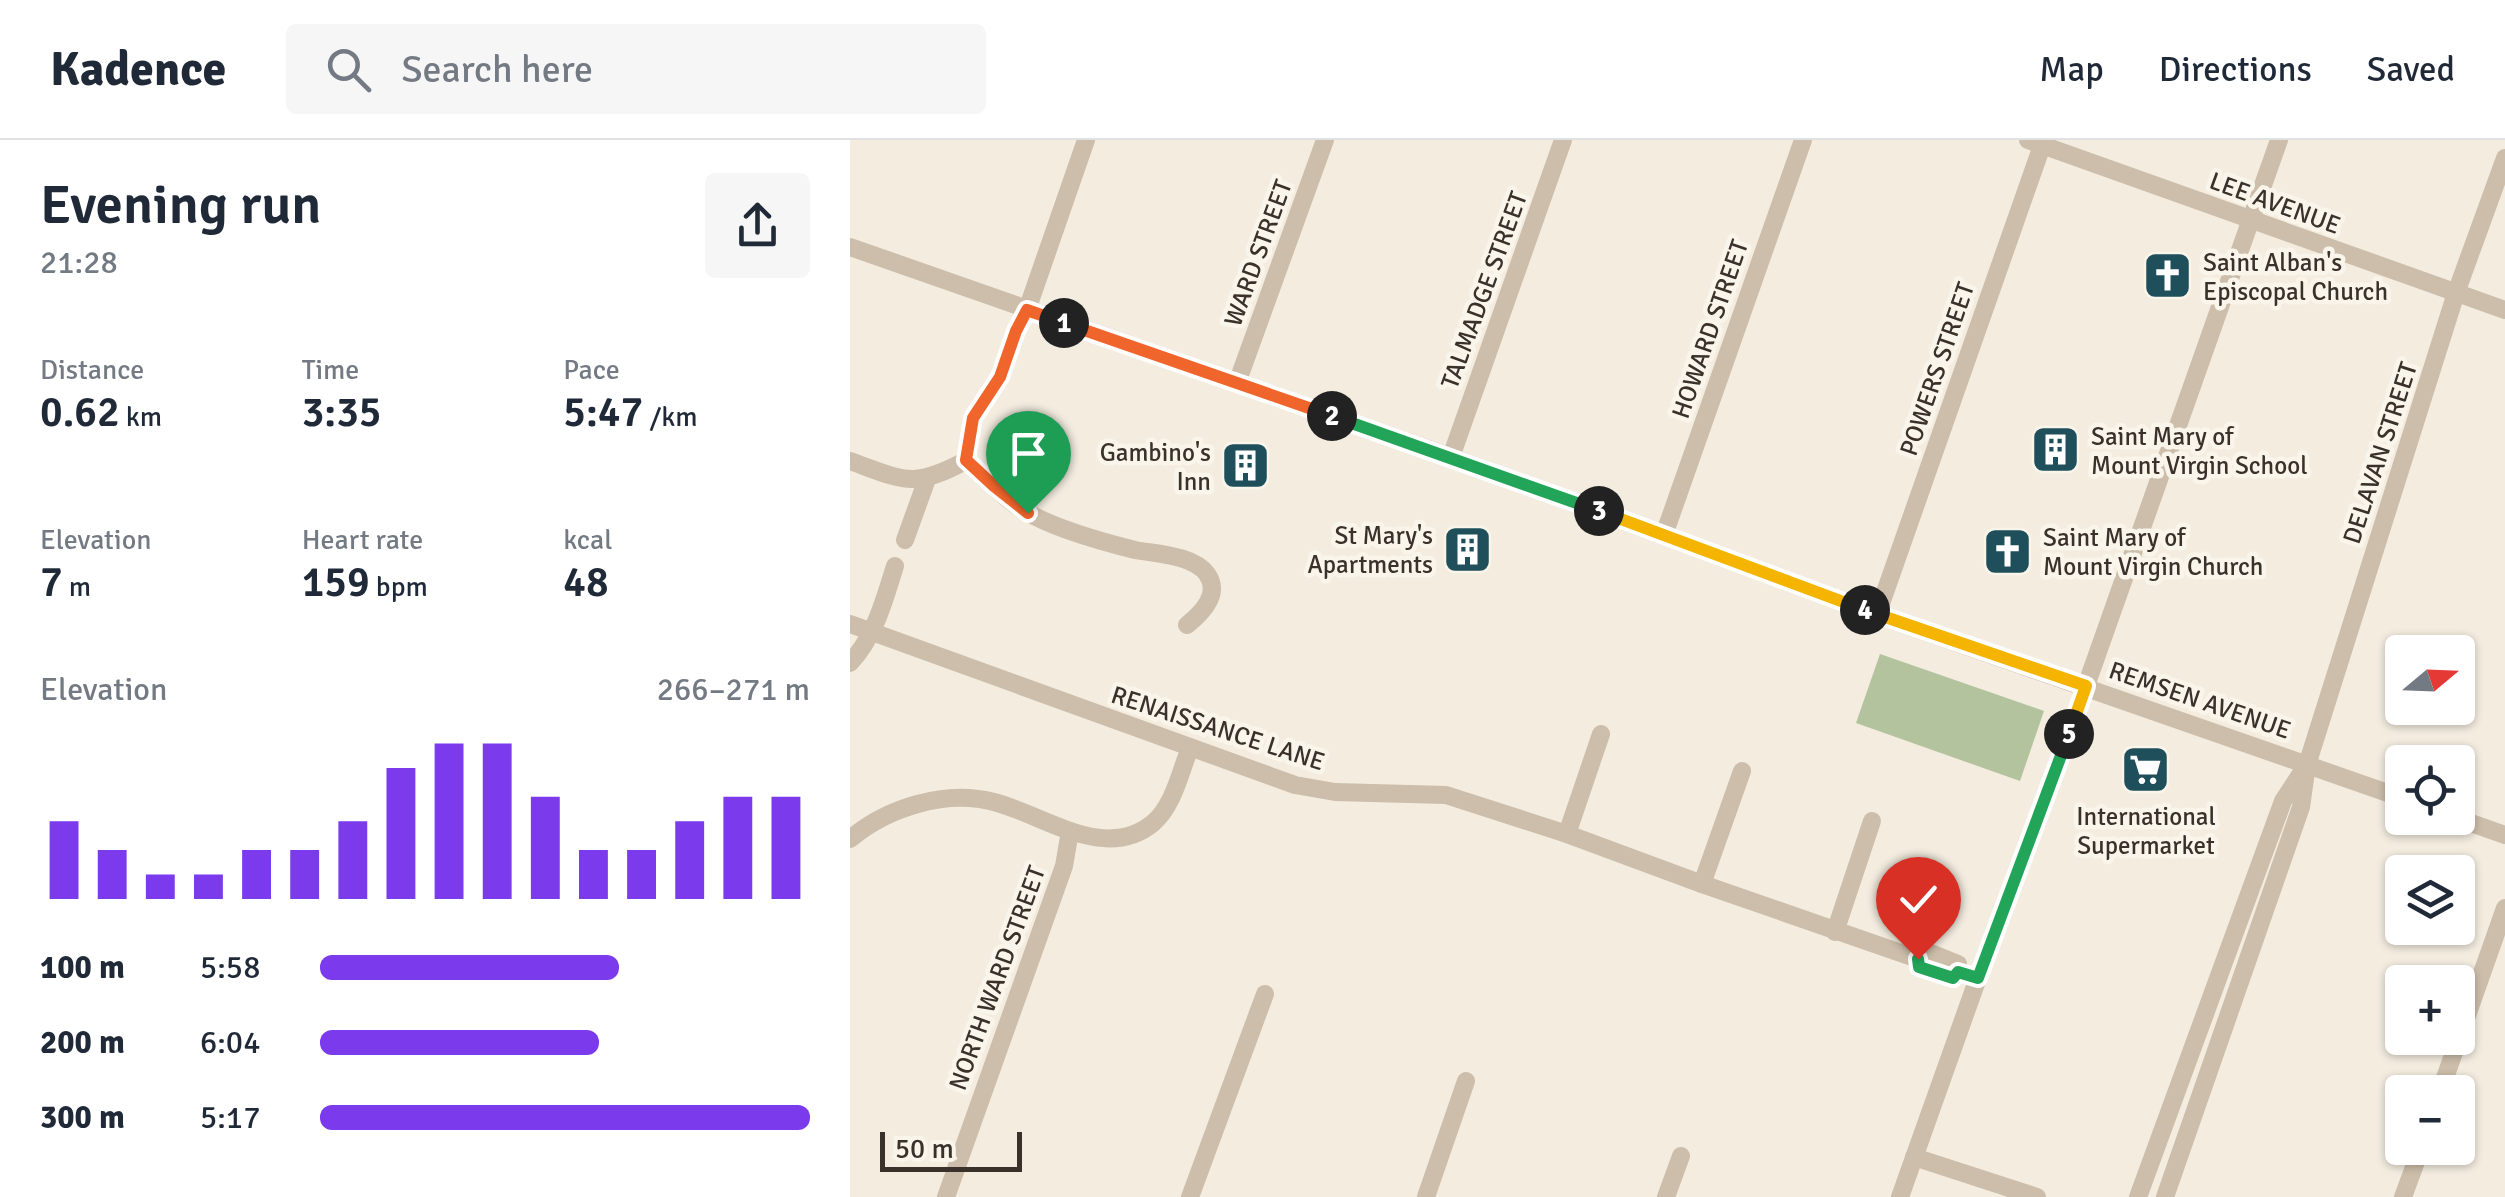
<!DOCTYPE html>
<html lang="en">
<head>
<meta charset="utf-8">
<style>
	body { margin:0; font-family:Signika,sans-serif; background:#f6f6f7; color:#1f2937; height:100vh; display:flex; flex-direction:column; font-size:38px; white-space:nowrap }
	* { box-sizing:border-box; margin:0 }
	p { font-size:32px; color:#747a83 }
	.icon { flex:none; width:55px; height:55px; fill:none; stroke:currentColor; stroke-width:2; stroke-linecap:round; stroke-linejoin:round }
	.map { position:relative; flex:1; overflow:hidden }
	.drawer { display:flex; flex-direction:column; background:#fff; width:850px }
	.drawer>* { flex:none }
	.needle { width:65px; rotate:71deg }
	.controls { position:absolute; left:1535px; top:495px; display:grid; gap:20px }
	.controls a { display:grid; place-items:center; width:90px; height:90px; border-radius:10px; background:#fff; box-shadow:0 2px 8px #0004; font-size:50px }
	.scale { position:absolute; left:30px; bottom:25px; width:142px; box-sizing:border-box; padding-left:10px; border:5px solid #39312a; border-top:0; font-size:28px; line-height:35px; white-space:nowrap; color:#39312a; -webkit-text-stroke:8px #faf5eb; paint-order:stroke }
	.pin { position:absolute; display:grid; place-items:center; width:85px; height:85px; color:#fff; margin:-102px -42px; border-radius:50% 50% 50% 0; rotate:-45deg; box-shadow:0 0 10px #0007 }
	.pin .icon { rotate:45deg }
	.km { position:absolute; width:50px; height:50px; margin:-25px; border-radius:50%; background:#222; color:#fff; font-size:28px; line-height:50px; text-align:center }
	.round { display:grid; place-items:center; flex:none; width:105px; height:105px; border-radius:10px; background:#f6f6f7 }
	.summary { display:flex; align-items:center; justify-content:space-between; height:170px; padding:0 40px }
	h1 { font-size:55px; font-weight:600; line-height:75px }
	.metrics { display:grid; grid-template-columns:repeat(3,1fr); gap:15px; height:170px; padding:10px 40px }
	.metrics div { display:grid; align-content:center }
	.metrics b { font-size:42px; font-weight:600 }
	.metrics small { font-size:28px; font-weight:400 }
	.metrics p { font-size:28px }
	.chart { height:280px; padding:20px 40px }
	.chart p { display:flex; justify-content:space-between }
	.chart svg { width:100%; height:180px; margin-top:10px; stroke:#7c3aed; stroke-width:6 }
	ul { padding:0 40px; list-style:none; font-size:32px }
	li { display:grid; grid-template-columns:160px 120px 1fr; align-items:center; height:75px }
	li i { height:25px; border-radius:12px; background:#7c3aed }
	header { display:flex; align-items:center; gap:60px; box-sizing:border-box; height:140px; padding:0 50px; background:#fff; border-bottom:2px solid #e0e1e3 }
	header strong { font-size:48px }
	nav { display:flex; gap:55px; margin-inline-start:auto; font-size:35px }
	.search { width:700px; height:90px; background:#f6f6f7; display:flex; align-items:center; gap:25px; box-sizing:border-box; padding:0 35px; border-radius:10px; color:#747a83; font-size:38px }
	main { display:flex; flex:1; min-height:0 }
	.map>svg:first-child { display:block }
	.green { fill:#b2c39e }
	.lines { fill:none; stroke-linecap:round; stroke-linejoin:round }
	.minor { stroke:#ccbeaa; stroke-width:18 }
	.split-1-casing { stroke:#fff; stroke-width:20 }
	.split-2-casing { stroke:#fff; stroke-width:20 }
	.split-3-casing { stroke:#fff; stroke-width:20 }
	.split-4-casing { stroke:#fff; stroke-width:20 }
	.split-5-casing { stroke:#fff; stroke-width:20 }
	.split-6-casing { stroke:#fff; stroke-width:20 }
	.split-1 { stroke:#f0652b; stroke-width:12 }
	.split-2 { stroke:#f0652b; stroke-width:12 }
	.split-3 { stroke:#22a559; stroke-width:12 }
	.split-4 { stroke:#f5b400; stroke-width:12 }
	.split-5 { stroke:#f5b400; stroke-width:12 }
	.split-6 { stroke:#22a559; stroke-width:12 }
	.labels { text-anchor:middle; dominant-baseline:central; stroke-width:9; stroke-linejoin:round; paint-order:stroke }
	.street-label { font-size:25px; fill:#39312a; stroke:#faf5eb }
	.poi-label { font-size:25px; fill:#39312a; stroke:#faf5eb; text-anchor:start }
</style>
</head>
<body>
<header>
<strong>Kadence</strong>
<div class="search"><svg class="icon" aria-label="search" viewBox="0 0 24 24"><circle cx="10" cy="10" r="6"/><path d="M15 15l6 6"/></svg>Search here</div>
<nav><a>Map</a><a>Directions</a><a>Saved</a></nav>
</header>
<main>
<section class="drawer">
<div class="summary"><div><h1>Evening run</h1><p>21:28</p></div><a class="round"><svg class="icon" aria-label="share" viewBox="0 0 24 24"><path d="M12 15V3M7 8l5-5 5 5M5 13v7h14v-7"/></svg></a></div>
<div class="metrics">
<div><p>Distance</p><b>0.62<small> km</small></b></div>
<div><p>Time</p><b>3:35</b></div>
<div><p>Pace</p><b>5:47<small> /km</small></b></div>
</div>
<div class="metrics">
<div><p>Elevation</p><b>7<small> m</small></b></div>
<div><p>Heart rate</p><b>159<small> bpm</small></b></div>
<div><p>kcal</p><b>48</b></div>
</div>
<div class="chart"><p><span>Elevation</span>266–271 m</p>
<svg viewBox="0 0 160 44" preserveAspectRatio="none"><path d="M5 44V25M15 44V32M25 44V38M35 44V38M45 44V32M55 44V32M65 44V25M75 44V12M85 44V6M95 44V6M105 44V19M115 44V32M125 44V32M135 44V25M145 44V19M155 44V19"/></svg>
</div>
<ul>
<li><b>100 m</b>5:58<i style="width:61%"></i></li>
<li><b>200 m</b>6:04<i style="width:57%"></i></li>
<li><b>300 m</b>5:17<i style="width:100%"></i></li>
</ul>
</section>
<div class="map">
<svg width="1655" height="1057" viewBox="0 0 1655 1057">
	<rect width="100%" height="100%" fill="#f3ecdf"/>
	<path class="green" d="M1030,514L1194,571L1170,641L1006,583Z"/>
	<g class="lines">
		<g class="minor">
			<path d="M236,0L177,170L166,191L150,237L123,278L117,320C135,338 153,358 175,371C203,388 253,402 285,410C306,414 343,415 357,434C371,454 352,473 337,485"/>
			<path d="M1178,0L1655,170"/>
			<path d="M0,107L601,317L1027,475L1552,658"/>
			<path d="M387,243L475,0"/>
			<path d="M601,317L713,0"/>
			<path d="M0,321C55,341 63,349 117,320"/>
			<path d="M814,395L953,0"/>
			<path d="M55,400L77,339"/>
			<path d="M1027,475L1194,0"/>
			<path d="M0,484L445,645L485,652L596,655L717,694L852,744L1068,819L1069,827L1103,838L1109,832"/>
			<path d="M0,523C25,496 34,461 45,426"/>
			<path d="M1607,678L1655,695"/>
			<path d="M717,694L751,594"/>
			<path d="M0,699C37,668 95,649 144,662C192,674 255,723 303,683C324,665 330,632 340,608"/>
			<path d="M852,744L892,631"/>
			<path d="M985,792L1022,681"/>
			<path d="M1068,819L1076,811L1108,824L1109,832L1115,834"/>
			<path d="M1590,952L1655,768"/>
			<path d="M1064,1017L1187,1057"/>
			<path d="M96,1057L214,726L220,691"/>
			<path d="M340,1057L415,854"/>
			<path d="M576,1057L616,941"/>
			<path d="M816,1057L831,1016"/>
			<path d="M1050,1057L1128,838L1236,546L1429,0"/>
			<path d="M1288,1057L1433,661L1454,629"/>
			<path d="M1315,1057L1451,667L1457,625L1606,153L1655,18"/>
			<path d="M1553,1057L1571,1008"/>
		</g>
	</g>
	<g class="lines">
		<defs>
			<path id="split-1" d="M178,373L144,346L116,320L123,278L150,237L166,191L177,170L214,183"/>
			<path id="split-2" d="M214,183L482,276"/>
			<path id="split-3" d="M482,276L749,371"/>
			<path id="split-4" d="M749,371L1015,470"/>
			<path id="split-5" d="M1015,470L1236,546L1219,594"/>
			<path id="split-6" d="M1068,819L1069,827L1103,838L1108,832L1128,838L1219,594"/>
		</defs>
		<use href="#split-1" class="split-1-casing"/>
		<use href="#split-2" class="split-2-casing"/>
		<use href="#split-3" class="split-3-casing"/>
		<use href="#split-4" class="split-4-casing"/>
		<use href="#split-5" class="split-5-casing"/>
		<use href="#split-6" class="split-6-casing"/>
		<use href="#split-1" class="split-1"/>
		<use href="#split-2" class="split-2"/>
		<use href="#split-3" class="split-3"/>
		<use href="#split-4" class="split-4"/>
		<use href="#split-5" class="split-5"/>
		<use href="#split-6" class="split-6"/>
	</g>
	<defs>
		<symbol id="church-square" viewBox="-11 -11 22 22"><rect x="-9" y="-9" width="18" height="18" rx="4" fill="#1e4f5b" stroke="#faf5eb"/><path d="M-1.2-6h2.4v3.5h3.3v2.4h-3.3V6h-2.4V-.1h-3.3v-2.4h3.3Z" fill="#fff"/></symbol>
		<symbol id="building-square" viewBox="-11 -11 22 22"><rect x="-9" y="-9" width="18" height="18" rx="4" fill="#1e4f5b" stroke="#faf5eb"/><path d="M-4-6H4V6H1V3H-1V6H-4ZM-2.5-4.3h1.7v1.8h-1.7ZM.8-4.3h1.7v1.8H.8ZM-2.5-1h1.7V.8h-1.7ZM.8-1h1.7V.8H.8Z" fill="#fff"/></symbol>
		<symbol id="supermarket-square" viewBox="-11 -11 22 22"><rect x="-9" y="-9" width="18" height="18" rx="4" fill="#1e4f5b" stroke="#faf5eb"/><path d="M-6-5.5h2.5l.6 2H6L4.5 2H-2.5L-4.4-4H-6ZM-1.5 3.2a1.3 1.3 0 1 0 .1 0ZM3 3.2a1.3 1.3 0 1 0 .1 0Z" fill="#fff"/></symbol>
	</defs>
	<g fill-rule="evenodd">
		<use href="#church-square" x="1290" y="108" width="55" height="55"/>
		<use href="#building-square" x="1178" y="282" width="55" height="55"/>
		<use href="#building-square" x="368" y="298" width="55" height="55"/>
		<use href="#building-square" x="590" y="382" width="55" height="55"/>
		<use href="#church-square" x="1130" y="384" width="55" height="55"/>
		<use href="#supermarket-square" x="1268" y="602" width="55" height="55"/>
	</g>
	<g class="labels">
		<g class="street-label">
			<text transform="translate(1425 63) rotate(20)">LEE AVENUE</text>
			<text transform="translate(408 113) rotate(-70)">WARD STREET</text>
			<text transform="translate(634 150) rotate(-70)">TALMADGE STREET</text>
			<text transform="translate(860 189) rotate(-71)">HOWARD STREET</text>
			<text transform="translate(1087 229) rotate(-71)">POWERS STREET</text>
			<text transform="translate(1530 313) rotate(-72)">DELAVAN STREET</text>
			<text transform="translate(1350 560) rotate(19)">REMSEN AVENUE</text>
			<text transform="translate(368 588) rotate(18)">RENAISSANCE LANE</text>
			<text transform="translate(147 838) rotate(-70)">NORTH WARD STREET</text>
		</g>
		<g class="poi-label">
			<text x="1353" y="122">Saint Alban's<tspan x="1353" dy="29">Episcopal Church</tspan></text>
			<text x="1241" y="296">Saint Mary of<tspan x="1241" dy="29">Mount Virgin School</tspan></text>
			<text x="361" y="312" text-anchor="end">Gambino's<tspan x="361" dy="29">Inn</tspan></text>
			<text x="583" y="395" text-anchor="end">St Mary's<tspan x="583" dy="29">Apartments</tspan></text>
			<text x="1193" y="397">Saint Mary of<tspan x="1193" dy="29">Mount Virgin Church</tspan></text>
			<text x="1296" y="676" text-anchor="middle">International<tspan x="1296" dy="29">Supermarket</tspan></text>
		</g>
	</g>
</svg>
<div class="controls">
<a><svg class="needle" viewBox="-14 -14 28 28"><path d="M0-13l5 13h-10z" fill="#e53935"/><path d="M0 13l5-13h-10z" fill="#747a83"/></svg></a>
<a><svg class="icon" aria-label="locate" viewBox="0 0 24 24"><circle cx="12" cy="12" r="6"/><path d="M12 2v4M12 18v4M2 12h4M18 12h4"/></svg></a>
<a><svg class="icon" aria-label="layers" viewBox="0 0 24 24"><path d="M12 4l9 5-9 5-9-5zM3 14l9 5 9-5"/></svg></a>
<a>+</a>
<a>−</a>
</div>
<div class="scale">50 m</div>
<div class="pin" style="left:178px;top:373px;background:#1e9e55"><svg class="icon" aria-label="arrive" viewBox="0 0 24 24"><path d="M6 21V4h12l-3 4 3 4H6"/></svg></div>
<div class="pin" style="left:1068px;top:819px;background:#d93025"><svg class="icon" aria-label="check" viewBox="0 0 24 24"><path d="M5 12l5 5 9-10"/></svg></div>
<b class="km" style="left:214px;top:183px">1</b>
<b class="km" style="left:482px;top:276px">2</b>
<b class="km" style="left:749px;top:371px">3</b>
<b class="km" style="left:1015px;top:470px">4</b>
<b class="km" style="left:1219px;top:594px">5</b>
</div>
</main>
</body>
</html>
